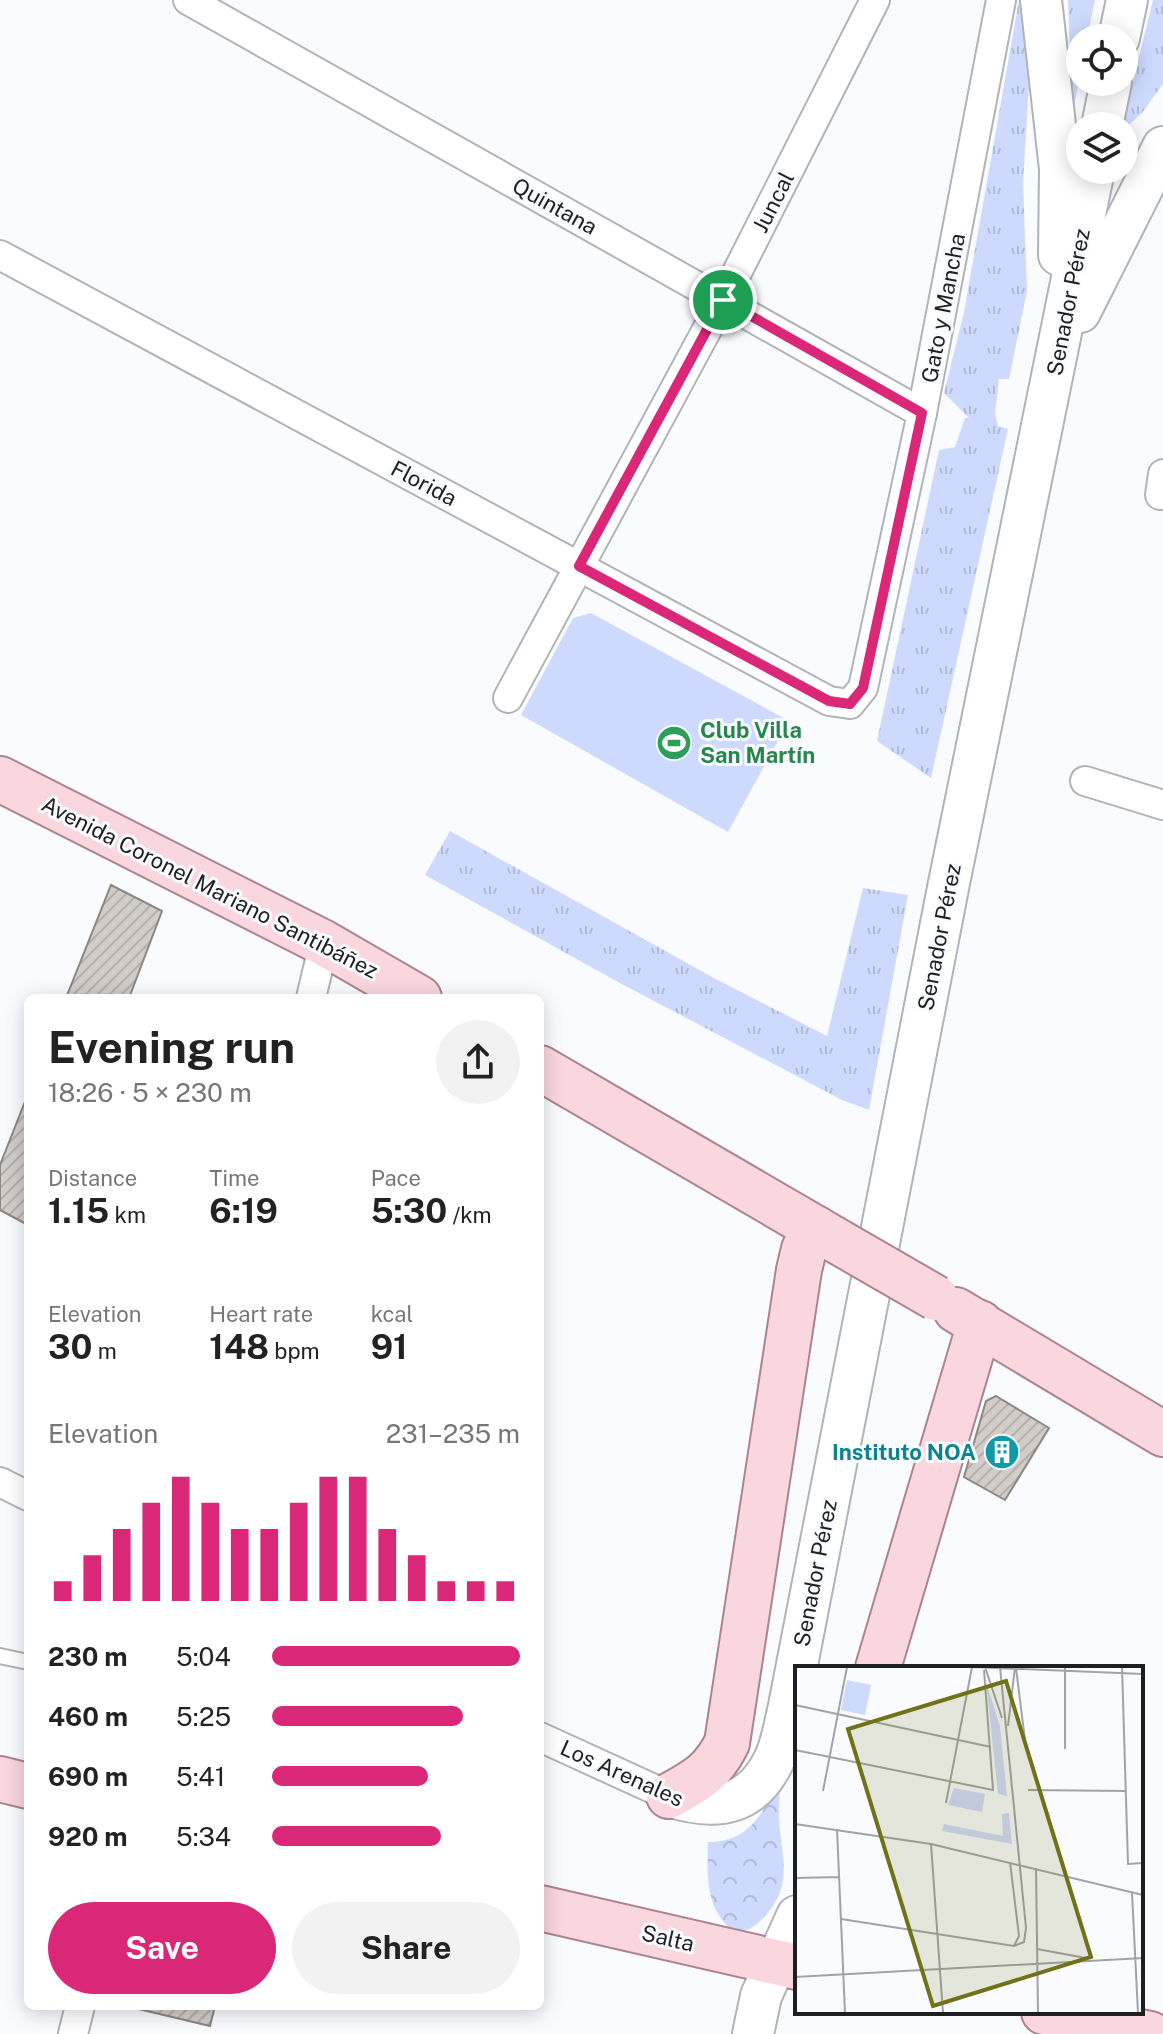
<!DOCTYPE html>
<html lang="en">
<head>
<meta charset="utf-8">
<style>
	body { margin:0; font-family:"Public Sans",sans-serif; background:#f2f2f2; color:#222; height:100vh; display:flex; flex-direction:column; font-size:30px; white-space:nowrap }
	* { box-sizing:border-box; margin:0 }
	p { font-size:26px; color:#767676 }
	.icon { flex:none; width:44px; height:44px; fill:none; stroke:currentColor; stroke-width:2; stroke-linecap:round; stroke-linejoin:round }
	.map { position:relative; flex:1; overflow:hidden }
	.side { position:absolute; left:24px; top:994px; width:520px; height:1016px; display:flex; flex-direction:column; background:#fff; border-radius:12px; box-shadow:0 4px 20px #0003 }
	.side>* { flex:none }
	.tools { position:absolute; left:1066px; top:24px; display:grid; gap:16px }
	.tools a { display:grid; place-items:center; width:72px; height:72px; border-radius:50%; background:#fff; box-shadow:0 4px 20px #0003; font-size:40px }
	.pin { position:absolute; display:grid; place-items:center; width:68px; height:68px; color:#fff; margin:-34px; border:4px solid #fff; border-radius:50%; box-shadow:0 2px 8px #0007 }
	.round { display:grid; place-items:center; flex:none; width:84px; height:84px; border-radius:42px; background:#f2f2f2 }
	.overview { display:flex; align-items:center; justify-content:space-between; height:136px; padding:0 24px }
	h1 { font-size:44px; font-weight:700; line-height:60px }
	.metrics { display:grid; grid-template-columns:repeat(3,1fr); gap:12px; height:136px; padding:8px 24px }
	.metrics div { display:grid; align-content:center }
	.metrics b { font-size:34px; font-weight:700 }
	.metrics small { font-size:22px; font-weight:400 }
	.metrics p { font-size:22px }
	.chart { height:224px; padding:16px 24px }
	.chart p { display:flex; justify-content:space-between }
	.chart svg { width:100%; height:144px; margin-top:8px; stroke:#db2777; stroke-width:6 }
	.primary-button { display:flex; gap:16px; margin-top:auto; padding:16px 24px }
	.primary-button a { flex:1; height:92px; border-radius:48px; background:#db2777; color:#fff; font-size:32px; font-weight:700; line-height:92px; text-align:center }
	.primary-button a+a { background:#f2f2f2; color:#222 }
	ul { padding:0 24px; list-style:none; font-size:26px }
	li { display:grid; grid-template-columns:128px 96px 1fr; align-items:center; height:60px }
	li i { height:20px; border-radius:10px; background:#db2777 }
	.map>svg:first-child { display:block }
	.grass { fill:url(#grass-tufts) }
	.park { fill:url(#park-crowns) }
	.pitch { fill:#cedafd }
	.building { fill:url(#building-hatch); stroke:#8b8783; stroke-width:2 }
	.lines { fill:none; stroke-linecap:round; stroke-linejoin:round }
	.service-casing { stroke:#b1b3b8; stroke-width:18 }
	.minor-casing { stroke:#b1b3b8; stroke-width:32 }
	.secondary-casing { stroke:#b1b3b8; stroke-width:44 }
	.primary-casing { stroke:#ab848f; stroke-width:48 }
	.service { stroke:#fff; stroke-width:14 }
	.minor { stroke:#fff; stroke-width:28 }
	.secondary { stroke:#fff; stroke-width:40 }
	.primary { stroke:#fad6df; stroke-width:44 }
	.primary-bridge-casing { stroke:#ab848f; stroke-width:48; stroke-linecap:butt }
	.primary-bridge { stroke:#fad6df; stroke-width:44 }
	.route-casing { stroke:#fff; stroke-width:16 }
	.route { stroke:#db2777; stroke-width:10 }
	.labels { text-anchor:middle; dominant-baseline:central; stroke-width:6; stroke-linejoin:round; paint-order:stroke }
	.street-label { font-size:22px; fill:#1e1f21; stroke:#fafbfe }
	.leisure-label { font-size:22px; font-weight:bold; fill:#27864d; stroke:#fafbfe; text-anchor:start }
	.culture-label { font-size:22px; font-weight:bold; fill:#0d838f; stroke:#fafbfe; text-anchor:end }
	.inset-road { fill:none; stroke:#a2a3a6; stroke-width:2 }
	.view { fill:#717217; fill-opacity:0.15; stroke:#717217; stroke-width:4 }
	.inset-edge { fill:none; stroke:#1e1f21; stroke-width:4 }
</style>
</head>
<body>
<div class="map">
<svg width="1163" height="2034" viewBox="0 0 1163 2034">
	<defs>
		<pattern id="grass-tufts" width="24" height="20" patternUnits="userSpaceOnUse" patternTransform="scale(2)"><rect width="24" height="20" fill="#cedafd"/><path d="M3 7l-1-3M5 7V3M7 7l1-3M15 17l-1-3M17 17v-4M19 17l1-3" fill="none" stroke="#b0bbd9"/></pattern>
		<pattern id="park-crowns" width="20" height="18" patternUnits="userSpaceOnUse" patternTransform="scale(2)"><rect width="20" height="18" fill="#cedafd"/><path d="M2 6a3 3 0 1 1 6 0M12 15a3 3 0 1 1 6 0" fill="none" stroke="#b0bbd9"/></pattern>
		<pattern id="building-hatch" width="6" height="6" patternUnits="userSpaceOnUse" patternTransform="scale(2)"><rect width="6" height="6" fill="#d2cdc9"/><path d="M-1 1l2-2M0 6l6-6M5 7l2-2" fill="none" stroke="#b4b0ac"/></pattern>
	</defs>
	<rect width="100%" height="100%" fill="#fafbfe"/>
	<g class="grass">
		<path d="M1019,0H1034L1023,183L1027,291L1009,379H999L995,414L998,426L1008,429L931,778L877,741L939,450L955,447L965,418H969L944,393L964,312Z"/>
		<path d="M1068,0H1095L1087,38H1080V76L1072,116Z"/>
		<path d="M1153,0H1163V84L1142,113L1124,129L1122,126Z"/>
		<path d="M450,831L712,977L827,1036L863,888L908,895L869,1110L842,1100L618,982L425,875Z"/>
	</g>
	<path class="park" d="M784,1762C783,1777 779,1792 779,1807C777,1847 798,1881 765,1916C756,1926 747,1933 733,1931C705,1908 707,1875 708,1842C756,1843 769,1801 784,1762Z"/>
	<path class="pitch" d="M591,613L789,721L728,832L521,715L573,618Z"/>
	<g class="building">
		<path d="M111,885L162,911L129,998H66Z"/>
		<path d="M28,1094V1225L0,1210V1165Z"/>
		<path d="M996,1396L1049,1428L1005,1500L964,1477L986,1401Z"/>
		<path d="M126,2006H215L210,2026Z"/>
	</g>
	<g class="lines">
		<defs>
			<path id="service" d="M0,1656L28,1662"/>
			<g id="minor">
				<path d="M188,0L922,413"/>
				<path d="M0,255L829,701L850,704L863,688L922,413L1001,0"/>
				<path d="M1160,495L1163,474"/>
				<path d="M508,698L723,300L875,0"/>
				<path d="M1085,781L1163,805"/>
				<path d="M311,998L324,943"/>
				<path d="M0,1482L28,1496"/>
				<path d="M540,1737L669,1796"/>
				<path d="M73,2034L80,2006"/>
			</g>
			<g id="secondary">
				<path d="M1041,0L1060,169L1059,255"/>
				<path d="M1119,38L1127,0"/>
				<path d="M1102,126L1111,82"/>
				<path d="M1080,312L1163,147"/>
				<path d="M669,1796C714,1811 751,1808 774,1760C782,1744 785,1723 789,1706L948,888L1094,170"/>
				<path d="M753,2034L761,1996L797,1916"/>
			</g>
			<g id="primary">
				<path d="M0,779L324,943L419,998"/>
				<path d="M540,1068L839,1242"/>
				<path d="M956,1310L1163,1434"/>
				<path d="M878,1668L980,1323"/>
				<path d="M0,1779L28,1786"/>
				<path d="M669,1796C697,1780 712,1773 727,1743L799,1270L804,1249L817,1229"/>
				<path d="M540,1908L797,1967"/>
				<path d="M1044,2012L1150,2034"/>
			</g>
		</defs>
		<use href="#service" class="service-casing"/>
		<use href="#minor" class="minor-casing"/>
		<use href="#secondary" class="secondary-casing"/>
		<use href="#primary" class="primary-casing"/>
		<use href="#service" class="service"/>
		<use href="#minor" class="minor"/>
		<use href="#secondary" class="secondary"/>
		<use href="#primary" class="primary"/>
		<defs>
			<path id="primary-bridge" d="M839,1242L936,1298"/>
		</defs>
		<use href="#primary-bridge" class="primary-bridge-casing"/>
		<use href="#primary-bridge" class="primary-bridge"/>
	</g>
	<g class="lines">
		<defs>
			<path id="route" d="M723,300L922,413L863,688L850,704L829,701L579,566Z"/>
		</defs>
		<use href="#route" class="route-casing"/>
		<use href="#route" class="route"/>
	</g>
	<defs>
		<symbol id="stadium-disc" viewBox="-11 -11 22 22"><circle r="9.5" fill="#2e9e5b" stroke="#fafbfe"/><path d="M0-5a6.5 5 0 1 0 0 10a6.5 5 0 1 0 0-10ZM-3.5-1.8h7v3.6h-7Z" fill="#fff"/></symbol>
		<symbol id="building-disc" viewBox="-11 -11 22 22"><circle r="9.5" fill="#0f9aa8" stroke="#fafbfe"/><path d="M-4-6H4V6H1V3H-1V6H-4ZM-2.5-4.3h1.7v1.8h-1.7ZM.8-4.3h1.7v1.8H.8ZM-2.5-1h1.7V.8h-1.7ZM.8-1h1.7V.8H.8Z" fill="#fff"/></symbol>
	</defs>
	<g fill-rule="evenodd">
		<use href="#stadium-disc" x="654" y="723" width="40" height="40"/>
		<use href="#building-disc" x="982" y="1432" width="40" height="40"/>
	</g>
	<g class="labels">
		<g class="street-label">
			<text transform="translate(773 202) rotate(-63)">Juncal</text>
			<text transform="translate(555 206) rotate(29)">Quintana</text>
			<text transform="translate(1068 302) rotate(-79)">Senador Pérez</text>
			<text transform="translate(943 308) rotate(-79)">Gato y Mancha</text>
			<text transform="translate(424 483) rotate(28)">Florida</text>
			<text transform="translate(210 887) rotate(27)">Avenida Coronel Mariano Santibáñez</text>
			<text transform="translate(939 937) rotate(-79)">Senador Pérez</text>
			<text transform="translate(815 1573) rotate(-79)">Senador Pérez</text>
			<text transform="translate(622 1773) rotate(24)">Los Arenales</text>
			<text transform="translate(668 1938) rotate(13)">Salta</text>
		</g>
		<g class="leisure-label">
			<text x="700" y="730">Club Villa<tspan x="700" dy="25">San Martín</tspan></text>
		</g>
		<g class="culture-label">
			<text x="976" y="1452">Instituto NOA</text>
		</g>
	</g>
	<g transform="translate(795 1666)">
		<rect width="348" height="348" fill="#fafbfe"/>
		<path d="M191,16L205,60L212,130L203,128ZM214,147L217,178L147,165L149,158L208,170L207,148Z" fill="#cedafd"/>
		<path d="M52,14L76,19L70,49L46,44Z" fill="#cedafd"/>
		<path d="M159,122L190,128L187,146L153,139Z" fill="#cedafd"/>
		<path class="inset-road" d="M177,1L348,8M190,1L207,52M205,1L231,262L229,276L219,280M270,1V83M327,1L333,198L348,197M221,2L231,82M0,39L196,81M213,60L220,1M0,84L198,124L189,4M233,124L331,125M28,125L52,1M151,137L177,1M0,158L136,178L348,229M42,163L50,347M136,178L148,347M215,196L224,270L219,280M241,202L243,347M0,212L44,211M337,227L343,347M46,253L219,280M242,283L291,292M0,311L348,292"/>
		<path class="view" d="M211,15L296,291L138,340L53,63Z"/>
		<rect width="348" height="348" class="inset-edge"/>
	</g>
</svg>
<div class="tools">
<a><svg class="icon" aria-label="locate" viewBox="0 0 24 24"><circle cx="12" cy="12" r="6"/><path d="M12 2v4M12 18v4M2 12h4M18 12h4"/></svg></a>
<a><svg class="icon" aria-label="layers" viewBox="0 0 24 24"><path d="M12 4l9 5-9 5-9-5zM3 14l9 5 9-5"/></svg></a>
</div>
<div class="pin" style="left:723px;top:300px;background:#1e9e55"><svg class="icon" aria-label="arrive" viewBox="0 0 24 24"><path d="M6 21V4h12l-3 4 3 4H6"/></svg></div>
<section class="side">
<div class="overview"><div><h1>Evening run</h1><p>18:26 · 5 × 230 m</p></div><a class="round"><svg class="icon" aria-label="share" viewBox="0 0 24 24"><path d="M12 15V3M7 8l5-5 5 5M5 13v7h14v-7"/></svg></a></div>
<div class="metrics">
<div><p>Distance</p><b>1.15<small> km</small></b></div>
<div><p>Time</p><b>6:19</b></div>
<div><p>Pace</p><b>5:30<small> /km</small></b></div>
</div>
<div class="metrics">
<div><p>Elevation</p><b>30<small> m</small></b></div>
<div><p>Heart rate</p><b>148<small> bpm</small></b></div>
<div><p>kcal</p><b>91</b></div>
</div>
<div class="chart"><p><span>Elevation</span>231–235 m</p>
<svg viewBox="0 0 160 44" preserveAspectRatio="none"><path d="M5 44V38M15 44V30M25 44V22M35 44V14M45 44V6M55 44V14M65 44V22M75 44V22M85 44V14M95 44V6M105 44V6M115 44V22M125 44V30M135 44V38M145 44V38M155 44V38"/></svg>
</div>
<ul>
<li><b>230 m</b>5:04<i style="width:100%"></i></li>
<li><b>460 m</b>5:25<i style="width:77%"></i></li>
<li><b>690 m</b>5:41<i style="width:63%"></i></li>
<li><b>920 m</b>5:34<i style="width:68%"></i></li>
</ul>
<div class="primary-button"><a>Save</a><a>Share</a></div>
</section>
</div>
</body>
</html>
